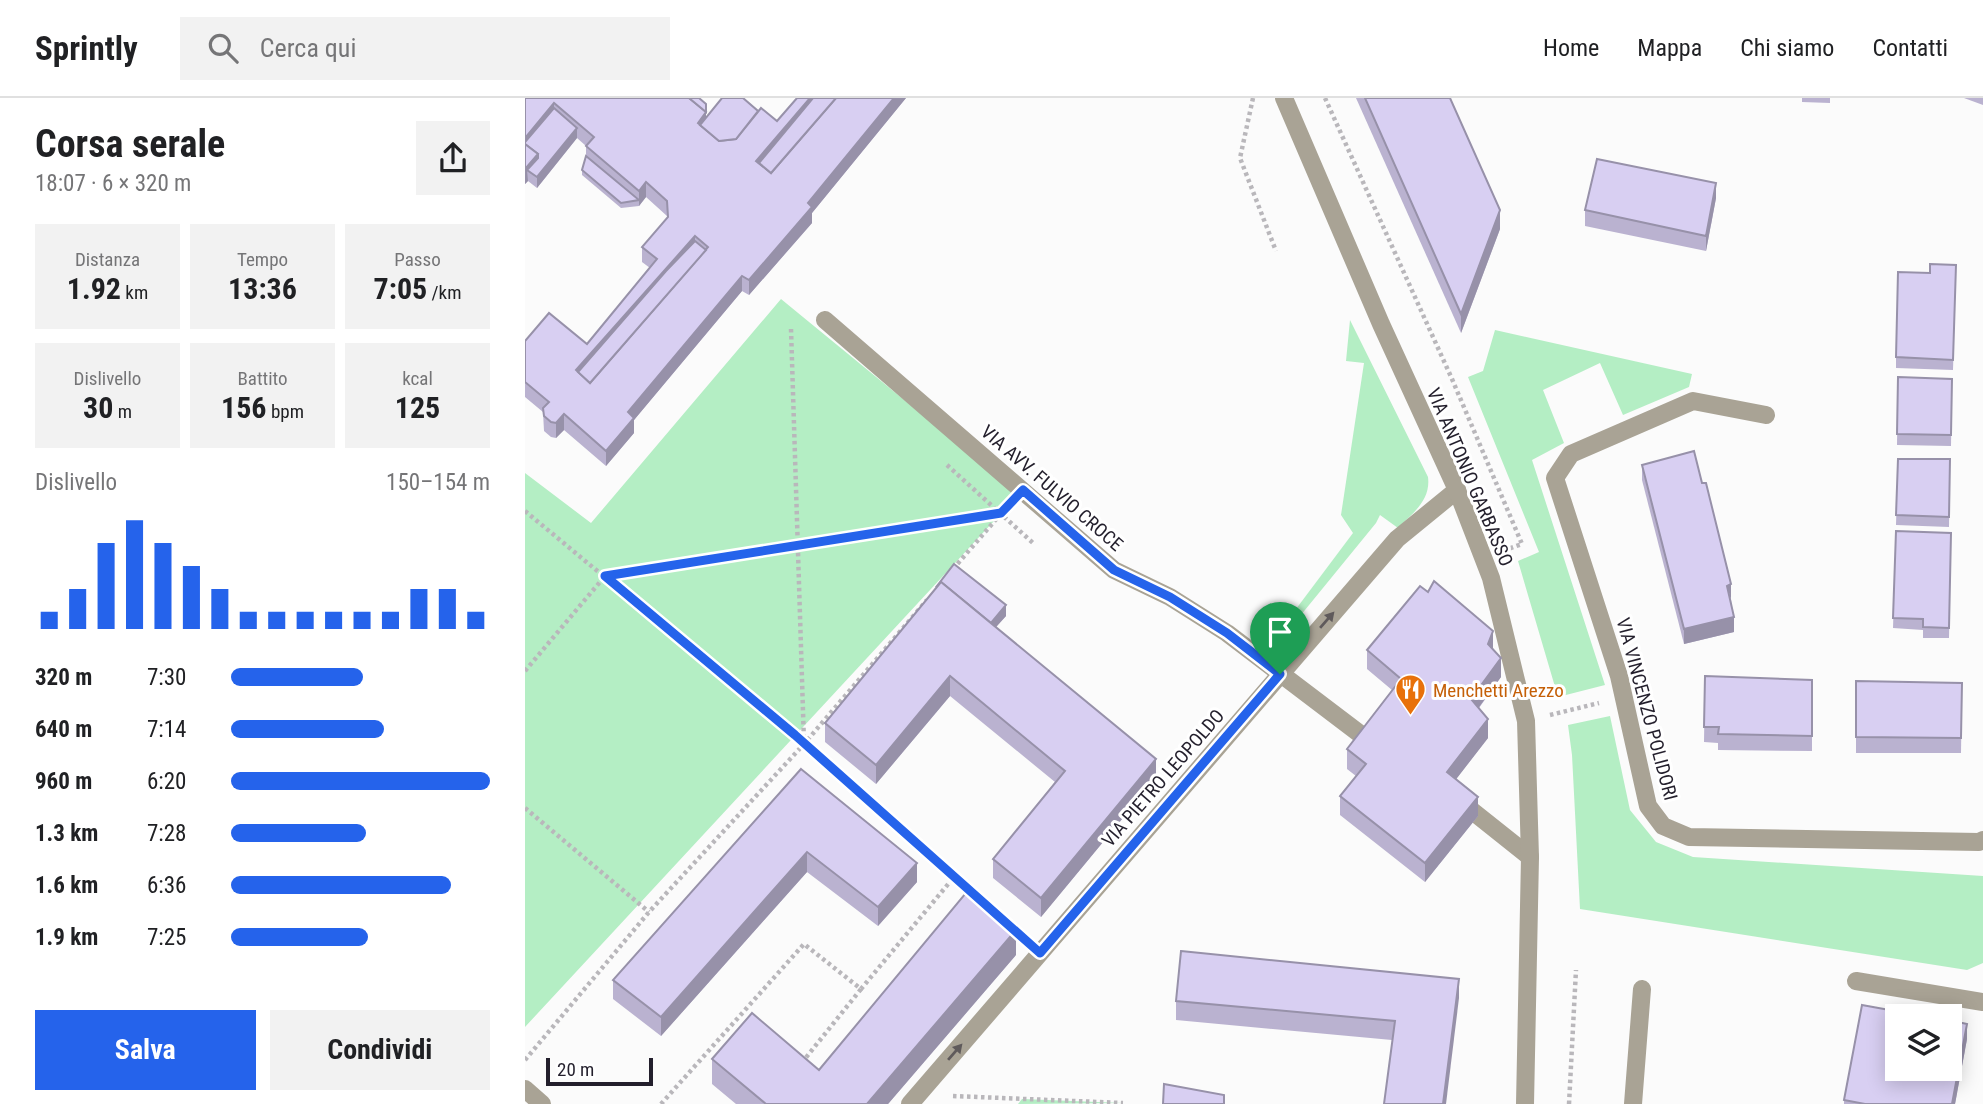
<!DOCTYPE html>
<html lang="it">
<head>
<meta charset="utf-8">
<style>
	body { margin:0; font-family:"Roboto Condensed",sans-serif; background:#f2f2f2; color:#202124; height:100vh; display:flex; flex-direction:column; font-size:26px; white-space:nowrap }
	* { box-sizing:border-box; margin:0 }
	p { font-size:23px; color:#757577 }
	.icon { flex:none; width:38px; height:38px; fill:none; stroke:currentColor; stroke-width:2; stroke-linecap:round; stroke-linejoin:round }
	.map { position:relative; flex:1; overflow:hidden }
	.side { display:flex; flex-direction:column; background:#fff; width:525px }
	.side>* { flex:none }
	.buttons { position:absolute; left:1360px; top:906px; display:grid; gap:14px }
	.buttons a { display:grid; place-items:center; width:77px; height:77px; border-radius:0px; background:#fff; box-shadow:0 4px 18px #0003; font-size:35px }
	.scale { position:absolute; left:21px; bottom:18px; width:107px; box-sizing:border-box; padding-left:7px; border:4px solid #231f2c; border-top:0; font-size:19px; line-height:24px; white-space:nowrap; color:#231f2c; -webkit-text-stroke:5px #fff; paint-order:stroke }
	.pin { position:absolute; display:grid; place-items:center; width:60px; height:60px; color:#fff; margin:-72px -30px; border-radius:50% 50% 50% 0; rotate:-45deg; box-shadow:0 0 7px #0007 }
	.pin .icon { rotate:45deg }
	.round { display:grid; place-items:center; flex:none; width:74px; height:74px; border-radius:0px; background:#f2f2f2 }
	.head { display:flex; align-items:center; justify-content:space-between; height:119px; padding:0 35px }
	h1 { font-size:38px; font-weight:700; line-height:52px }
	.stats { display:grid; grid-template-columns:repeat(3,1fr); gap:10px; height:119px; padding:7px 35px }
	.stats div { display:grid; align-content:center; border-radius:0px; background:#f2f2f2; text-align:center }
	.stats b { font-size:30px; font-weight:700 }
	.stats small { font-size:19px; font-weight:400 }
	.stats p { font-size:19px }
	.chart { height:196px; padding:14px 35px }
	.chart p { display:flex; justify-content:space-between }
	.chart svg { width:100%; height:126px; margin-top:7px; stroke:#2563eb; stroke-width:6 }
	.primary-button { display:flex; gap:14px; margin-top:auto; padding:14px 35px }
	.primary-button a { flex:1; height:80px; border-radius:0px; background:#2563eb; color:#fff; font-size:28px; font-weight:700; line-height:80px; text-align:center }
	.primary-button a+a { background:#f2f2f2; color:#202124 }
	ul { padding:0 35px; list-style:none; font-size:23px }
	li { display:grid; grid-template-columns:112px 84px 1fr; align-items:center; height:52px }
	li i { height:18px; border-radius:9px; background:#2563eb }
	header { display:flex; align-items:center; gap:42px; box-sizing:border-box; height:98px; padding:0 35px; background:#fff; border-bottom:2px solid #e0e0e0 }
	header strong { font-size:33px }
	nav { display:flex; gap:38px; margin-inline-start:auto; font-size:24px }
	.search { width:490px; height:63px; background:#f2f2f2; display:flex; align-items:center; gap:18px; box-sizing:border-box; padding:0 24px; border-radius:0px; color:#757577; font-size:26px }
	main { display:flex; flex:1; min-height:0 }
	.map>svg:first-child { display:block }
	.green { fill:#b4eec4 }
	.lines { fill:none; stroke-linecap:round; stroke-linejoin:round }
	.path { stroke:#b9b7bb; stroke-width:4.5; stroke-dasharray:3.5 3.5; stroke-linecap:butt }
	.service { stroke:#a9a395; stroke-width:18 }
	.minor { stroke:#a9a395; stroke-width:18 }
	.tertiary { stroke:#a9a395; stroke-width:18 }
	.wall { fill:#bab2d0 }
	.shaded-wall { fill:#9791a9 }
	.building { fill:#d8cff2; stroke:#9791a9; stroke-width:2; fill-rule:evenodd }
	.oneway { fill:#5f5a5b }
	.route-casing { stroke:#fff; stroke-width:14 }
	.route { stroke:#2563eb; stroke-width:9 }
	.labels { text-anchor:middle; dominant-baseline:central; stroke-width:6; stroke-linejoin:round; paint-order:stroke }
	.street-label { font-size:19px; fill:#231f2c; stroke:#fff }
	.food-label { font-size:19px; fill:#c56008; stroke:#fff; text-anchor:start }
</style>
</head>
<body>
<header>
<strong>Sprintly</strong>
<div class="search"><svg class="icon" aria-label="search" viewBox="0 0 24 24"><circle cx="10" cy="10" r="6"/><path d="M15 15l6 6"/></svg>Cerca qui</div>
<nav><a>Home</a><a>Mappa</a><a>Chi siamo</a><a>Contatti</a></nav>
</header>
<main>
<section class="side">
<div class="head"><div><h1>Corsa serale</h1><p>18:07 · 6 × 320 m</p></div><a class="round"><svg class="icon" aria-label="share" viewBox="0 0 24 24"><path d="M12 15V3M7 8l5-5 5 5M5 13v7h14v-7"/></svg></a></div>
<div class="stats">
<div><p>Distanza</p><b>1.92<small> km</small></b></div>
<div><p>Tempo</p><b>13:36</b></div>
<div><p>Passo</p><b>7:05<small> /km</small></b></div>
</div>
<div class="stats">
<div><p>Dislivello</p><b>30<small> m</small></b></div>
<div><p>Battito</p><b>156<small> bpm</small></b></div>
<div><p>kcal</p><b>125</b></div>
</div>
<div class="chart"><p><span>Dislivello</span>150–154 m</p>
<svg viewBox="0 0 160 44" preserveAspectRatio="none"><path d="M5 44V38M15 44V30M25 44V14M35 44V6M45 44V14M55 44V22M65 44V30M75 44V38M85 44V38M95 44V38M105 44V38M115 44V38M125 44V38M135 44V30M145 44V30M155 44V38"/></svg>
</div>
<ul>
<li><b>320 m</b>7:30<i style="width:51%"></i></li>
<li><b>640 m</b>7:14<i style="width:59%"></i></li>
<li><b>960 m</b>6:20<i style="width:100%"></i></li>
<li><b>1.3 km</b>7:28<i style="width:52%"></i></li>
<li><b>1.6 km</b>6:36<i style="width:85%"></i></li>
<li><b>1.9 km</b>7:25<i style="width:53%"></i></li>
</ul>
<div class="primary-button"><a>Salva</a><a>Condividi</a></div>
</section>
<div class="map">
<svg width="1458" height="1006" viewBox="0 0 1458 1006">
	<rect width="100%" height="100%" fill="#fbfbfb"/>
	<g class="green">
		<path d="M256,201L494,396L0,929V375L66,425Z"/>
		<path d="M825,222L903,379C906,402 888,415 873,430L855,417L851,425L771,523L785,538L772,551L753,535L828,435L816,417L839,265L821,263Z"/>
		<path d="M970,232L1167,276L1164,289L1098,317L1075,265L1018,292L1039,345L1007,362L1080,587L1033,599L993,463L1014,454L943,279L958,273Z"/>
		<path d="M1085,618L1105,712L1131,744L1168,759L1458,778V865L1442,872L1055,811L1047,657L1043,627Z"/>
		<path d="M497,1001L598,1005L493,1006Z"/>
	</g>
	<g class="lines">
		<g class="path">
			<path d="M728,0L715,60L751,153"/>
			<path d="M800,0L927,281L997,446L983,451"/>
			<path d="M266,231L279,645"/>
			<path d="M422,367L508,445"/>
			<path d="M0,413L270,637L496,838"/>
			<path d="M428,471L480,411"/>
			<path d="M0,573L80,478L475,415"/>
			<path d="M1025,617L1074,605"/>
			<path d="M0,710L124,814"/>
			<path d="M276,960L279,962L336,891"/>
			<path d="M0,962L124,814L279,646L402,502"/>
			<path d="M428,998L598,1005"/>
			<path d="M136,1006L279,846L336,891L429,779"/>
			<path d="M1044,1006L1051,872"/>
		</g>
		<path class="service" d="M1108,1006L1117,891"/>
		<g class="minor">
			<path d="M300,222L589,472L645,499L702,535L843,642"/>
			<path d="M1241,317L1168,303L1046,356L1030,380L1094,578L1123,708L1138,728L1164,739L1454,744L1458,742"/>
			<path d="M936,704L1005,759"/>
			<path d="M1331,883L1458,904"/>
			<path d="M0,991L17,1006"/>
			<path d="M385,1006L872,441L932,392"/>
		</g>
		<path class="tertiary" d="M759,0L856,226L932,392L966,480L1001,623L1005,759L1000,1006"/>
	</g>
	<g class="wall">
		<path d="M0,0L181,20L233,13L252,23L272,0H381L287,115V125L224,197L217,193L109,322V335L81,368L39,332L31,340L26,339L19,333L18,314L0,299V243L62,246L125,170L117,164V149L142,121V118L121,99L114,108L96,110L57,77V72L61,58V48L52,40L12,90L3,83L0,86Z"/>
		<path d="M831,0H925L975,131L936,235Z"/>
		<path d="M1277,0H1305V5L1277,4Z"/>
		<path d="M1439,0H1458V7Z"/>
		<path d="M1191,100L1181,153L1060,128V112Z"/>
		<path d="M1431,167L1428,272L1371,270V259L1405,175Z"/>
		<path d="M1373,279L1427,281L1426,348L1372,347Z"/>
		<path d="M1373,361H1425L1424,429L1371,427Z"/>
		<path d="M1117,367L1206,502L1209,534L1159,546L1117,382Z"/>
		<path d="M1371,433L1426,435L1424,540H1398V532L1368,530Z"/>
		<path d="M412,488L481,518L471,529L631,680L516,819L468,780V761L530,684L425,598L351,686L300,644V625L412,490Z"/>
		<path d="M842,552H968L976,579L954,610L963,640L931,681L953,718L900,784L815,717V698L831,678L822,671V651L867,592L842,571Z"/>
		<path d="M1180,578L1287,582V653L1193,652V645L1179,644Z"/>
		<path d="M1331,583L1437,585L1436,655H1331Z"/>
		<path d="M276,671L392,784L353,828L282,774L136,938L88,901V882Z"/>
		<path d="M491,857L363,1006H211L187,986V961L294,972Z"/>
		<path d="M934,900L867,942L651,922V903Z"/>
		<path d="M1442,941L1430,1006H1319V1002Z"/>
	</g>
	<g class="shaded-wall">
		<path d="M285,0H298L237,72L231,63Z"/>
		<path d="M369,0H381L287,115V125L224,197V182L283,105Z"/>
		<path d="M29,5V21L0,50V40Z"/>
		<path d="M181,14V29L173,25Z"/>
		<path d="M52,30V40L12,90V79Z"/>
		<path d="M13,56V71L2,72L3,83L0,86V71Z"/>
		<path d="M121,84V99L114,108V93Z"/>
		<path d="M1191,85V100L1181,153V138Z"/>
		<path d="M975,112V131L936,235V216Z"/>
		<path d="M170,138V153L56,282L51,272Z"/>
		<path d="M217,178V193L109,322V335L81,368V353L103,314Z"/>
		<path d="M39,316V332L31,340V325Z"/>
		<path d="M1206,486V502L1202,488Z"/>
		<path d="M481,507V518L462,539V529Z"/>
		<path d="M1209,519V534L1159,546V531Z"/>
		<path d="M968,533V552L963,546Z"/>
		<path d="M976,560V579L946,620V601Z"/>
		<path d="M425,578V598L351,686V667Z"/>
		<path d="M963,621V640L922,693V674Z"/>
		<path d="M631,661V680L516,819V800Z"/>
		<path d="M953,699V718L900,784V765Z"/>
		<path d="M282,754V774L136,938V919Z"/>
		<path d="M392,765V784L353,828V809Z"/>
		<path d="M491,832V857L363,1006H342Z"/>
		<path d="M934,881V900L921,1006H918Z"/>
		<path d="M1442,926V941L1430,1006H1427Z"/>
	</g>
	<g class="building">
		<path d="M0,0H164L181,14L173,25L194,43L211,41L236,10L252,23L272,0H285L231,63L246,75L311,0H369L283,105L287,109L224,182L217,178L103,314L109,320L81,353L39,316L31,325L26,324L19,318L18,310L24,304L0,284V243L24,215L62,246L132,161L117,149L143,119L142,103L121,84L114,93L61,48L69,39L29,5L0,40ZM170,138L183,149L65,285L51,272Z"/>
		<path d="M164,0H174L181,6V14Z"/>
		<path d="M197,0H218L233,13L211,41L194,43L175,27Z"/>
		<path d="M288,0H311L246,75L234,65Z"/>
		<path d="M840,0H925L975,112L936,216Z"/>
		<path d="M29,10L52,30L12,79L2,72L13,60V56L0,46V44Z"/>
		<path d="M0,46L13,56L0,71Z"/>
		<path d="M61,58L114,102L96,105L57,72Z"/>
		<path d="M1072,61L1191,85L1181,138L1060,112Z"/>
		<path d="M170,143L181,152L65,285L53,274L141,173Z"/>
		<path d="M1405,166L1431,167L1428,262L1371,259L1373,174L1405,175Z"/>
		<path d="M1373,279L1427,281L1426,337L1372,336Z"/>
		<path d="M1169,353L1177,385H1181L1206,486L1202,488L1209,519L1159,531L1117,367Z"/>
		<path d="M1373,361H1425L1424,419L1371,417Z"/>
		<path d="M1371,433L1426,435L1424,530L1398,529V521L1368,520Z"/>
		<path d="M429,466L481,507L466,525L416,484L413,488H412Z"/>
		<path d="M909,483L968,533L963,546L976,560L946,601L963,621L922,674L953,699L900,765L815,698L841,666L822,651L876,581L842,552L895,488L903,494Z"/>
		<path d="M416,484L631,661L516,800L468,761L540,673L425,578L351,667L300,625Z"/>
		<path d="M1180,578L1287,582V638L1193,636L1194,629H1179Z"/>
		<path d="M1331,583L1437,585L1436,640L1331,639Z"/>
		<path d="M276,671L392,765L353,809L282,754L136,919L88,882Z"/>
		<path d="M440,796L491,832L342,1006H241L187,961L227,915L294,972Z"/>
		<path d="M656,853L934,881L918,1006H859L870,923L651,903Z"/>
		<path d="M1337,907L1403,919H1372V971H1424V922L1442,926L1427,1006H1340L1319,1002Z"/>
		<path d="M639,986L699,997V1006H638Z"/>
	</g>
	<defs><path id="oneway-solid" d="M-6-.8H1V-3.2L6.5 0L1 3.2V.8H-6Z" transform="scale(1.75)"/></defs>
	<g class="oneway">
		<use href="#oneway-solid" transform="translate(802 522) rotate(-49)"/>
		<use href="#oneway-solid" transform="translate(430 954) rotate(-49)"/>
	</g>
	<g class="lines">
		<defs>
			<path id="route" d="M498,392L589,472L645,499L702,535L755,576L515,855L270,637L80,478L476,415Z"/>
		</defs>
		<use href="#route" class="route-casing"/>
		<use href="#route" class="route"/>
	</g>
	<defs>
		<symbol id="restaurant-pin" viewBox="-11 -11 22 30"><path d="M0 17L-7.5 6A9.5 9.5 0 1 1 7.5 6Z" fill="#e8710a" stroke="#fff"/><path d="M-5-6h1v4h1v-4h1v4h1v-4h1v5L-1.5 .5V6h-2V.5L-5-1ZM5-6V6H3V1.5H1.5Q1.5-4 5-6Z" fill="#fff"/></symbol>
	</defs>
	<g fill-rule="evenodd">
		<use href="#restaurant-pin" x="868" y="574" width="35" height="47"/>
	</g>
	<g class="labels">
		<g class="street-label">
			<text transform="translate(945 379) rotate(67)">VIA ANTONIO GARBASSO</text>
			<text transform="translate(527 390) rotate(41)">VIA AVV. FULVIO CROCE</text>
			<text transform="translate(1122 611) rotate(75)">VIA VINCENZO POLIDORI</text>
			<text transform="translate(638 680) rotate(-49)">VIA PIETRO LEOPOLDO</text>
		</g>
		<g class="food-label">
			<text x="908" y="592">Menchetti Arezzo</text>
		</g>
	</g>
</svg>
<div class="buttons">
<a><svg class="icon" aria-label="layers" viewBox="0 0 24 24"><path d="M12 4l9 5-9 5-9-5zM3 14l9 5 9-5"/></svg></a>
</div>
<div class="scale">20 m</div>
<div class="pin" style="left:755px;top:576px;background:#1e9e55"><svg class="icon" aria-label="arrive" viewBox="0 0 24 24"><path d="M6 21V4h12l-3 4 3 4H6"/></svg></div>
</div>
</main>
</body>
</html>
